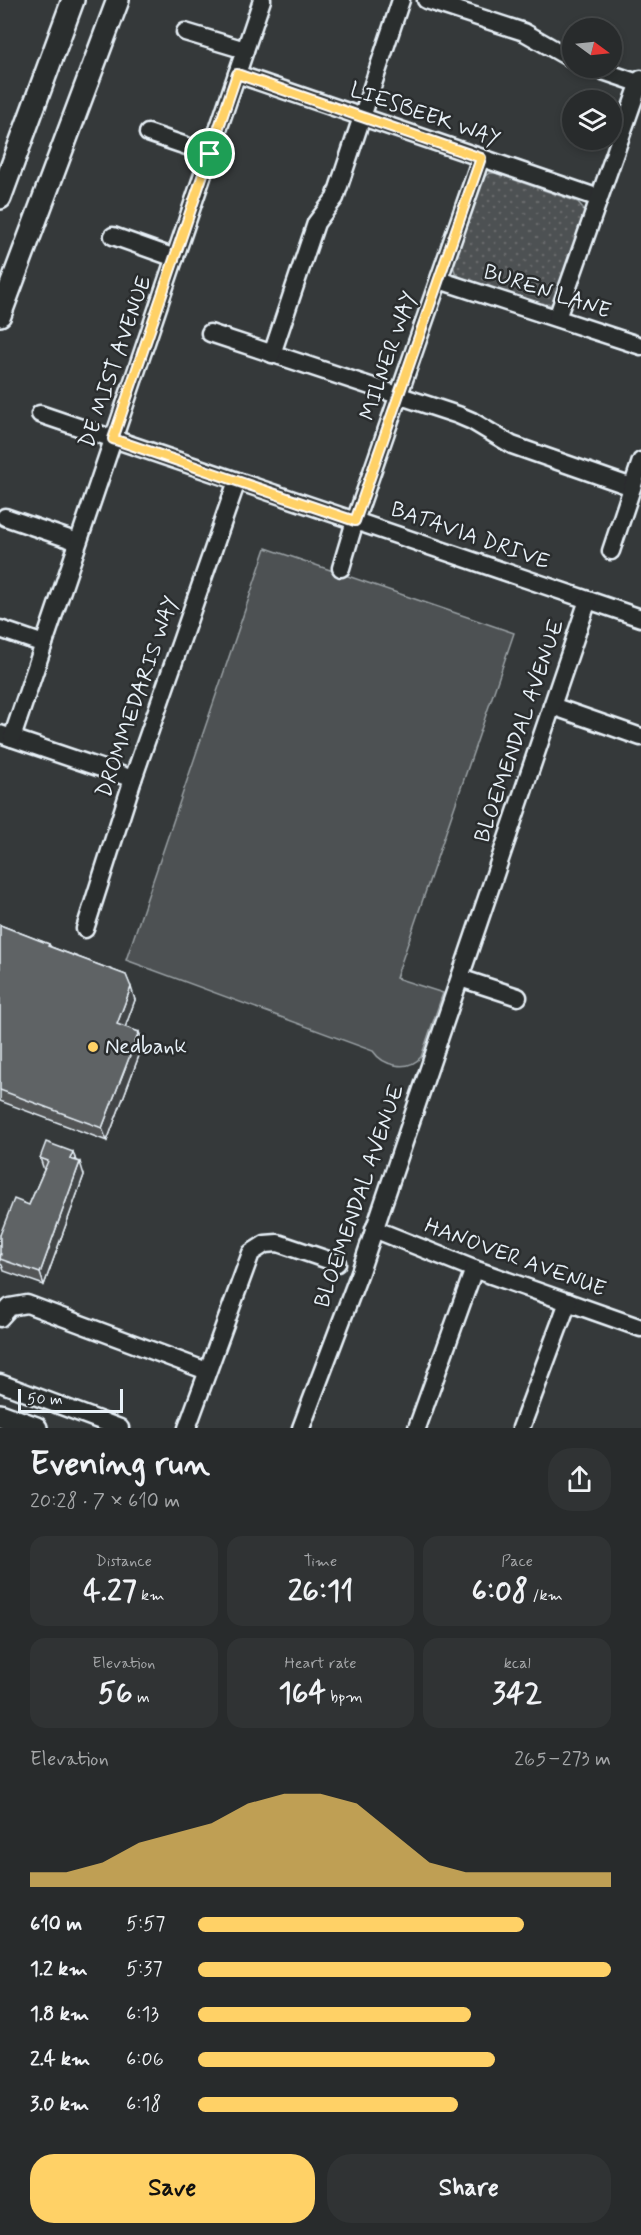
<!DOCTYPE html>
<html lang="en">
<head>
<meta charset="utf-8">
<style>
	body { margin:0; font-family:Mynerve,sans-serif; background:#303334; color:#f1f3f6; height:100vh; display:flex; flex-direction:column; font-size:22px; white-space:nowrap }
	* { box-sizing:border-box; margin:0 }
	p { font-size:20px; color:#a5a7a9 }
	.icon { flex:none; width:33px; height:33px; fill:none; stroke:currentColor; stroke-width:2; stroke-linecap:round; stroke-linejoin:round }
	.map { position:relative; height:1428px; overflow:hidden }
	.details { display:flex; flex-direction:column; background:#282b2c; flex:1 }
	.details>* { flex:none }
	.needle { width:39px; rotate:105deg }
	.controls { position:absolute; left:562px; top:18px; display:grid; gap:12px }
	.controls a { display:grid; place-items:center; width:60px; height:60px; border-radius:50%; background:#282b2c; box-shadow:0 3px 9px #0003,0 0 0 2px #444748; font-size:30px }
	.scale { position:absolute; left:18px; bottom:15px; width:105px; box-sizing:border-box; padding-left:6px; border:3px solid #e8f1f8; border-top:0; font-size:16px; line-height:21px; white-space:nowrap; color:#e8f1f8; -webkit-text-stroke:4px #2a2d2e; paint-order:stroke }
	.pin { position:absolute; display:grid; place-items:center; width:51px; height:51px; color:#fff; margin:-26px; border:3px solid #fff; border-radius:50%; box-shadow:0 2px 6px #0007 }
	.round { display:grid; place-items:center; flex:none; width:63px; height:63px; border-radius:24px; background:#303334 }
	.headline { display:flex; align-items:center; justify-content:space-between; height:102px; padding:0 30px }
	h1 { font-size:33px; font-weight:700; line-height:45px }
	.figures { display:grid; grid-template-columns:repeat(3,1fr); gap:9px; height:102px; padding:6px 30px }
	.figures div { display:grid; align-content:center; border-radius:15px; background:#303334; text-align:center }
	.figures b { font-size:30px; font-weight:700 }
	.figures small { font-size:16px; font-weight:400 }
	.figures p { font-size:16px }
	.chart { height:168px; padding:12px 30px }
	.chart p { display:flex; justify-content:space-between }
	.chart svg { width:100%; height:108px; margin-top:6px; fill:#ffd166; opacity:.7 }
	.primary-button { display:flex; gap:12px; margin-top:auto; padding:12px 30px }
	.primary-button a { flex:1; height:69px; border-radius:24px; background:#ffd166; color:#111; font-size:24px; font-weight:700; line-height:69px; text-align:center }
	.primary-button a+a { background:#303334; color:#f1f3f6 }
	ul { padding:0 30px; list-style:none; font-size:20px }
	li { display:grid; grid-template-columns:96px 72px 1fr; align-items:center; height:45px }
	li i { height:15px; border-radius:8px; background:#ffd166 }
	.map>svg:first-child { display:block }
	.grass { fill:#4d5152; stroke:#9aa1a5; stroke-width:1.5 }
	.park { fill:url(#park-dots); stroke:#9aa1a5; stroke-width:1.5 }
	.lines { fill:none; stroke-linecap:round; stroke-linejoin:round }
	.minor-casing { stroke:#e8f1f8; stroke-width:21 }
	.major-casing { stroke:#e8f1f8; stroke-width:26 }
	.minor { stroke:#2a2d2e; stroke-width:16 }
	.major { stroke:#2a2d2e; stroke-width:21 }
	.wall { fill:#525557; stroke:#e8f1f8; stroke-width:1.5 }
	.shaded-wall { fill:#424547; stroke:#e8f1f8; stroke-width:1.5 }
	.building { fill:#5f6365; stroke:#e8f1f8; stroke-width:1.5 }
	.route-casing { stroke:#fff; stroke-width:12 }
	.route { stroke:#ffd166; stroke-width:8 }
	.poi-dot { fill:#ffd166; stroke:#2a2d2e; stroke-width:2 }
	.labels { text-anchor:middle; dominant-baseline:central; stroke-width:5; stroke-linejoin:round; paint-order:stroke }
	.street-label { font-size:22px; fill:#e8f1f8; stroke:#2a2d2e }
	.poi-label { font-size:22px; fill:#e8f1f8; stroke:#2a2d2e; text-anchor:start }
</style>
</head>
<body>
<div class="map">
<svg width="641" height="1428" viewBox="0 0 641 1428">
	<defs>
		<pattern id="park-dots" width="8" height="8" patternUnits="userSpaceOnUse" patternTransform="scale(1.5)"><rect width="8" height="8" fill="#4d5152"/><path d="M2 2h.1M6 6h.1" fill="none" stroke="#676a6c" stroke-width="1.8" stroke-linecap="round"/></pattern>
	</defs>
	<rect width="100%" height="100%" fill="#35393a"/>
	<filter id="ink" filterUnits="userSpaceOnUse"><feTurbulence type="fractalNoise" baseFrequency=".0167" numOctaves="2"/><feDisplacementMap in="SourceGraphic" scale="12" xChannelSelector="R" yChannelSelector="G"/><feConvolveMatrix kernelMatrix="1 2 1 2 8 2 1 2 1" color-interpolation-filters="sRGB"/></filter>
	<g filter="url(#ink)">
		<path class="grass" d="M266,548L514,633L396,978L443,993L421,1057C408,1072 383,1066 373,1051L126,960Z"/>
		<path class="park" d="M490,173H495L578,202L583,208L584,216L558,296L551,304L541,305L460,277L455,272L453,265L483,177Z"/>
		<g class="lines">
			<defs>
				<g id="minor">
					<path d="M426,0L524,32L573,60"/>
					<path d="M185,32L245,50"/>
					<path d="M594,68L641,84"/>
					<path d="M237,74L599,198"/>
					<path d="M148,133L210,154"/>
					<path d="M113,236L175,258"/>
					<path d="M439,280L641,346"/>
					<path d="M557,318L641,79"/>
					<path d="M210,333L458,415L472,421L512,445L632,487"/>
					<path d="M272,354L316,223L335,198L401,0"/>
					<path d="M40,414L641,618"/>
					<path d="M5,517L78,542"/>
					<path d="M611,551L641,461"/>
					<path d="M341,568L355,521L481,158"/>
					<path d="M0,629L44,644"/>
					<path d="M552,706L641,737"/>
					<path d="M0,734L133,779"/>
					<path d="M12,738L262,0"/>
					<path d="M85,929L133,779L237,481"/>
					<path d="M460,978L518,997"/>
					<path d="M374,1229L474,1269L641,1328"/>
					<path d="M0,1318L10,1307L27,1304L207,1371"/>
					<path d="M0,1383L120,1428"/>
					<path d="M187,1428L251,1253L265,1244L278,1243L337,1263"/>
					<path d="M301,1428L360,1272L588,600"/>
					<path d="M417,1428L474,1269"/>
					<path d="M521,1428L568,1302"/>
				</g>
				<g id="major">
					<path d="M0,198L73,0"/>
					<path d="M0,315L118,0"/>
					<path d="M0,1415L36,1428"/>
				</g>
			</defs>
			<use href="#minor" class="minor-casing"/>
			<use href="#major" class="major-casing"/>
			<use href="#minor" class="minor"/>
			<use href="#major" class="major"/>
		</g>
		<g class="wall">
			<path d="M0,925L49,944L51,947L126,975L135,1000L125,1027L139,1032L143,1045L107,1141L0,1101Z"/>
			<path d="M73,1152L76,1161L84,1175L44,1285L4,1271L2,1265L0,1264V1235L29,1205L44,1170L40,1158Z"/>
		</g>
		<g class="shaded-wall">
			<path d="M131,987L135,1000L122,1036L117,1024Z"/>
			<path d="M139,1032L143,1045L107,1141L102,1128Z"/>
			<path d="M73,1152L77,1165L70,1159Z"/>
			<path d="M80,1162L84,1175L44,1285L40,1273Z"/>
		</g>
		<g class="building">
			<path d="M0,925L49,944L48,946L126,975L131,987L117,1024L139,1032L102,1128L0,1090Z"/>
			<path d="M46,1142L73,1152L70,1159L80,1162L40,1273L0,1259L1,1254H0V1235L14,1199L29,1205L48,1161L40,1158Z"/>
		</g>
	</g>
	<g class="lines" filter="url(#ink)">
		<defs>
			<path id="route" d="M237,74L481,158L355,521L113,439Z"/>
		</defs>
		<use href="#route" class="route-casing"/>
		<use href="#route" class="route"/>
	</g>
	<circle class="poi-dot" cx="93" cy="1047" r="6"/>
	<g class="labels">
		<g class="street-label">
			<text transform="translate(425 115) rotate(19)">LIESBEEK WAY</text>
			<text transform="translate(547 292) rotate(18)">BUREN LANE</text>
			<text transform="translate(389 356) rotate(-71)">MILNER WAY</text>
			<text transform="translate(116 362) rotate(-71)">DE MIST AVENUE</text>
			<text transform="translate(470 536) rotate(19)">BATAVIA DRIVE</text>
			<text transform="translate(138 697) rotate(-71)">DROMMEDARIS WAY</text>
			<text transform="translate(520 731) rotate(-71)">BLOEMENDAL AVENUE</text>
			<text transform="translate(360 1196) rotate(-71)">BLOEMENDAL AVENUE</text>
			<text transform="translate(515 1258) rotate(20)">HANOVER AVENUE</text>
		</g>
		<g class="poi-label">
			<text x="105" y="1047">Nedbank</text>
		</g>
	</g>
</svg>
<div class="controls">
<a><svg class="needle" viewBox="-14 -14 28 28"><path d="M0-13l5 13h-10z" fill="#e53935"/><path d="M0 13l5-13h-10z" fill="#a5a7a9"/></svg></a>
<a><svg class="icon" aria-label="layers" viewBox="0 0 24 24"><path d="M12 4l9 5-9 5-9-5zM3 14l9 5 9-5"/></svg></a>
</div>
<div class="scale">50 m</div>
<div class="pin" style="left:210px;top:154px;background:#1e9e55"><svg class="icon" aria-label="arrive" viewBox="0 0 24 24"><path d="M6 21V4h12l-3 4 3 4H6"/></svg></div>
</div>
<section class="details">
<div class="headline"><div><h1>Evening run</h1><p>20:28 · 7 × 610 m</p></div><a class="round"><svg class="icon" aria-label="share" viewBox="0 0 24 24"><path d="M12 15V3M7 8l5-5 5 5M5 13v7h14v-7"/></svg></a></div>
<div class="figures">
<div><p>Distance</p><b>4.27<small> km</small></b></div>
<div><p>Time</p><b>26:11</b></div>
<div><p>Pace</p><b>6:08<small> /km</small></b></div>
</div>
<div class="figures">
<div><p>Elevation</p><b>56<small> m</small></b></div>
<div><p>Heart rate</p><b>164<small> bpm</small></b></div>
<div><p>kcal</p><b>342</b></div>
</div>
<div class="chart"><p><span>Elevation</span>265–273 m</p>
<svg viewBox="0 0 160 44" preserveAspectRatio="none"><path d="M0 44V38L10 38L20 34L30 26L40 22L50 18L60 10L70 6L80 6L90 10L100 22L110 34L120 38L130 38L140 38L150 38L160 38V44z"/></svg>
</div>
<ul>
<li><b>610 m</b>5:57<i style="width:79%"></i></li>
<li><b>1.2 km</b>5:37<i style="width:100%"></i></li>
<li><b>1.8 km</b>6:13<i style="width:66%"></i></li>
<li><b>2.4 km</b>6:06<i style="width:72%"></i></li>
<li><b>3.0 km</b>6:18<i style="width:63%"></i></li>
</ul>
<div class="primary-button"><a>Save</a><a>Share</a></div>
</section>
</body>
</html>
